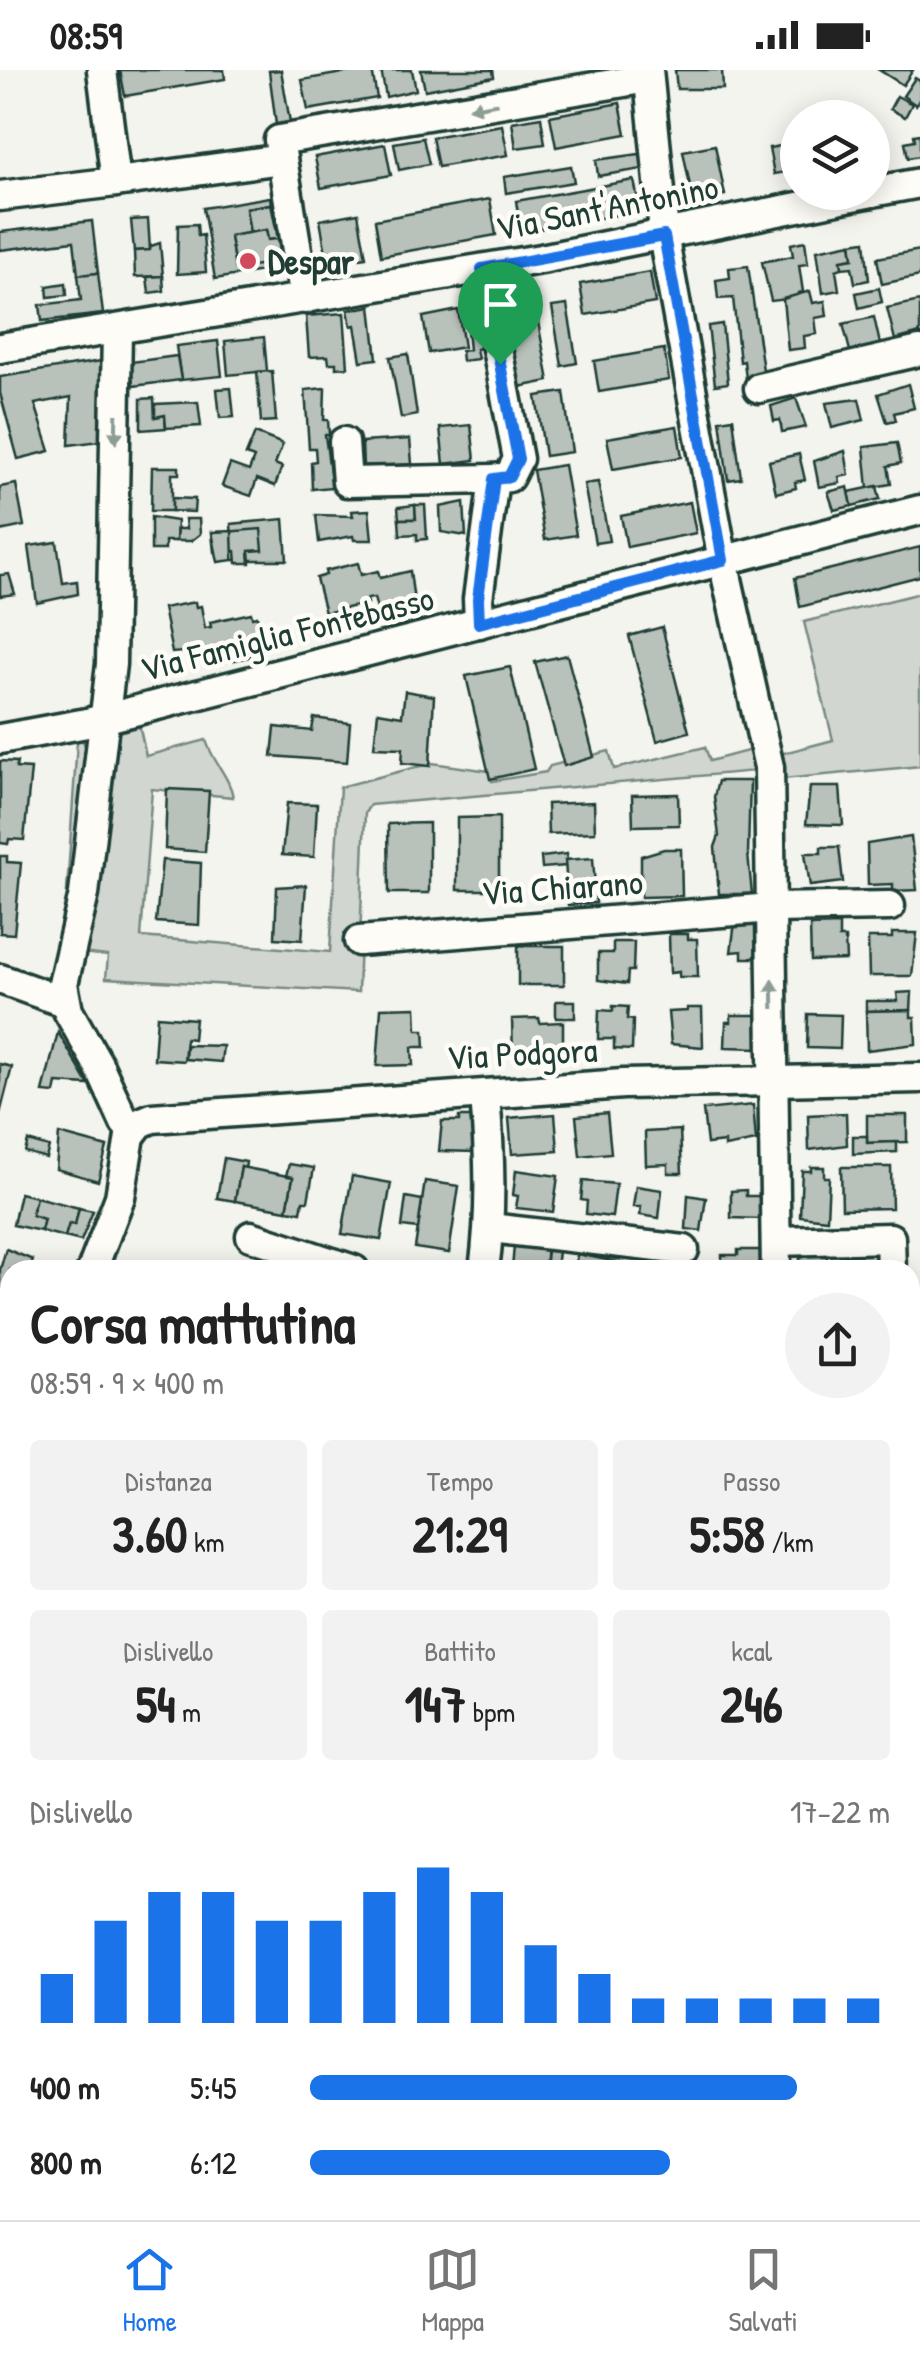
<!DOCTYPE html>
<html lang="it">
<head>
<meta charset="utf-8">
<style>
	body { margin:0; font-family:"Patrick Hand",sans-serif; background:#f2f2f2; color:#222; height:100vh; display:flex; flex-direction:column; font-size:38px; white-space:nowrap }
	* { box-sizing:border-box; margin:0 }
	p { font-size:32px; color:#767676 }
	.icon { flex:none; width:55px; height:55px; fill:none; stroke:currentColor; stroke-width:2; stroke-linecap:round; stroke-linejoin:round }
	.map { position:relative; flex:1; overflow:hidden }
	.details { position:absolute; left:0px; top:1190px; width:920px; height:960px; display:flex; flex-direction:column; background:#fff; border-radius:30px 30px 0 0; box-shadow:0 5px 25px #0003 }
	.details>* { flex:none }
	.buttons { position:absolute; left:780px; top:30px; display:grid; gap:20px }
	.buttons a { display:grid; place-items:center; width:110px; height:110px; border-radius:50%; background:#fff; box-shadow:0 5px 25px #0003; font-size:50px }
	.pin { position:absolute; display:grid; place-items:center; width:85px; height:85px; color:#fff; margin:-102px -42px; border-radius:50% 50% 50% 0; rotate:-45deg; box-shadow:0 0 10px #0007 }
	.pin .icon { rotate:45deg }
	.round { display:grid; place-items:center; flex:none; width:105px; height:105px; border-radius:52px; background:#f2f2f2 }
	.headline { display:flex; align-items:center; justify-content:space-between; height:170px; padding:0 30px }
	h1 { font-size:55px; font-weight:800; line-height:75px }
	.stats { display:grid; grid-template-columns:repeat(3,1fr); gap:15px; height:170px; padding:10px 30px }
	.stats div { display:grid; align-content:center; border-radius:10px; background:#f2f2f2; text-align:center }
	.stats b { font-size:50px; font-weight:800 }
	.stats small { font-size:28px; font-weight:400 }
	.stats p { font-size:28px }
	.chart { height:280px; padding:20px 30px }
	.chart p { display:flex; justify-content:space-between }
	.chart svg { width:100%; height:180px; margin-top:10px; stroke:#1a73e8; stroke-width:6 }
	ul { padding:0 30px; list-style:none; font-size:32px }
	li { display:grid; grid-template-columns:160px 120px 1fr; align-items:center; height:75px }
	li i { height:25px; border-radius:12px; background:#1a73e8 }
	.status { display:flex; justify-content:space-between; align-items:center; height:70px; padding:0 50px; background:#fff; direction:ltr }
	.status svg { height:28px; fill:currentColor }
	.menu { display:flex; justify-content:space-around; align-items:center; height:140px; border-top:2px solid #e0e0e0; background:#fff; font-size:28px; color:#767676 }
	.menu a { display:grid; justify-items:center; gap:5px }
	.menu .current { color:#1a73e8 }
	.map>svg:first-child { display:block }
	.built { fill:#e2e5df }
	.green { fill:#d1d6d1; stroke:#788a82; stroke-width:2.5 }
	.building { fill:#b9c1bb; stroke:#1f3d34; stroke-width:2.5 }
	.lines { fill:none; stroke-linecap:round; stroke-linejoin:round }
	.minor-casing { stroke:#1f3d34; stroke-width:35 }
	.minor { stroke:#fdfcf7; stroke-width:28 }
	.oneway { fill:#8e9c96 }
	.route-casing { stroke:#fff; stroke-width:20 }
	.route { stroke:#1a73e8; stroke-width:12 }
	.poi-dot { fill:#d1495b; stroke:#fdfcf7; stroke-width:4 }
	.labels { text-anchor:middle; dominant-baseline:central; stroke-width:9; stroke-linejoin:round; paint-order:stroke }
	.street-label { font-size:35px; fill:#1f3d34; stroke:#fdfcf7 }
	.poi-label { font-size:35px; font-weight:bold; fill:#1f3d34; stroke:#fdfcf7; text-anchor:start }
</style>
</head>
<body>
<div class="status"><b>08:59</b><svg viewBox="0 0 49 12"><path d="M0 12V9h3v3zM5 12V6h3v6zM10 12V3h3v9zM15 12V0h3v12zM26 1h20v11H26zM47 4h2v5h-2z"/></svg></div>
<div class="map">
<svg width="920" height="2150" viewBox="0 0 920 2150">
	<rect width="100%" height="100%" fill="#f4f4ef"/>
	<filter id="ink" filterUnits="userSpaceOnUse"><feTurbulence type="fractalNoise" baseFrequency=".01" numOctaves="2"/><feDisplacementMap in="SourceGraphic" scale="20" xChannelSelector="R" yChannelSelector="G"/><feConvolveMatrix kernelMatrix="1 2 1 2 8 2 1 2 1" color-interpolation-filters="sRGB"/></filter>
	<g filter="url(#ink)">
		<path class="built" d="M920,1934V2150H668V2140H910V1937Z"/>
		<g class="green">
			<path d="M920,523V696L783,709L780,684L833,670L804,552Z"/>
			<path d="M202,636L139,654L146,686L206,670C212,691 230,707 233,727L152,719L141,867L330,882L340,717L432,693L489,701L492,711L546,702L550,696L609,681L614,699L705,677L710,691L751,680L756,701L370,735L365,743L358,922L106,908L108,886L81,883L114,660Z"/>
			<path d="M80,666L88,681L75,818L64,865L77,671L64,669Z"/>
		</g>
		<g class="building">
			<path d="M120,0H224L225,9L125,26Z"/>
			<path d="M281,0L290,52L276,55L269,1Z"/>
			<path d="M360,0H372L377,28L308,40L302,10Z"/>
			<path d="M381,0H412L416,20L386,27Z"/>
			<path d="M421,0H493L494,7L425,20Z"/>
			<path d="M675,0H722L723,19H677Z"/>
			<path d="M879,0H913L903,15Z"/>
			<path d="M915,8L920,11V28L916,35L903,26Z"/>
			<path d="M897,26L912,34L905,47L890,39Z"/>
			<path d="M620,33L626,64L556,77L550,46Z"/>
			<path d="M541,47L545,74L516,78L512,52Z"/>
			<path d="M502,55L508,85L438,97L432,67Z"/>
			<path d="M920,64V86L908,88L905,72L915,70L914,65Z"/>
			<path d="M423,68L429,94L399,100L394,73Z"/>
			<path d="M798,73V100L774,104L769,78Z"/>
			<path d="M385,74L391,105L321,118L315,87Z"/>
			<path d="M715,75L725,125L693,131L683,81Z"/>
			<path d="M647,83L649,98L598,106L596,90Z"/>
			<path d="M571,96L574,112L506,123L504,107Z"/>
			<path d="M634,110L640,141L521,162L516,131Z"/>
			<path d="M270,127L271,134L246,138L250,163L230,166L235,198L284,189L285,197L215,209L203,138Z"/>
			<path d="M490,129L496,165L381,186L375,150Z"/>
			<path d="M271,134L278,169L268,170L266,160L250,163L246,138Z"/>
			<path d="M358,143L366,187L328,194L320,150Z"/>
			<path d="M148,149L150,180L134,181L131,150Z"/>
			<path d="M92,151L98,203L78,205L74,171L0,180V162Z"/>
			<path d="M197,154L198,166L203,165L206,202L177,204L178,155Z"/>
			<path d="M266,160L268,170L278,169L281,189L274,190L275,193L235,198L230,166Z"/>
			<path d="M805,171L808,194L799,195L803,222L798,223L797,228L771,231L762,192L793,186L791,174Z"/>
			<path d="M865,171L869,210L855,213L852,197L842,198L841,190L853,188L851,173Z"/>
			<path d="M160,173L163,206L135,207L134,181L150,180L151,176Z"/>
			<path d="M851,173L853,188L841,190L842,198L836,200L839,220L823,223L817,180Z"/>
			<path d="M920,180V206L882,214L877,188Z"/>
			<path d="M748,196L764,307L746,309L744,291L740,292L733,228L718,229L716,210L730,208L729,198Z"/>
			<path d="M650,202L655,233L585,245L580,214Z"/>
			<path d="M98,203L103,244L42,251L40,235L81,230L78,205Z"/>
			<path d="M163,206L164,221L149,223L147,207Z"/>
			<path d="M66,213L67,225L48,227L47,216Z"/>
			<path d="M879,218L882,232L859,238L856,223Z"/>
			<path d="M810,221L813,233L825,231L827,246L815,248L817,264L804,266L805,278L788,280L783,229Z"/>
			<path d="M920,231V263L895,270L887,238Z"/>
			<path d="M567,235L577,293L562,296L552,237Z"/>
			<path d="M371,236L377,289L361,291L355,255L351,256L348,240Z"/>
			<path d="M458,240L464,277L429,283L423,247Z"/>
			<path d="M536,241L549,311L519,317L506,247Z"/>
			<path d="M344,243L348,297L336,298V293H329L328,286L309,287L306,246Z"/>
			<path d="M874,247L880,274L850,281L843,254Z"/>
			<path d="M722,254L728,313L715,315L708,256Z"/>
			<path d="M479,258L481,278L476,279L478,289L462,291L461,281L469,280L467,260Z"/>
			<path d="M264,267L267,301L228,305L225,271Z"/>
			<path d="M218,271L222,306L181,310L176,276Z"/>
			<path d="M664,279L669,310L599,322L594,291Z"/>
			<path d="M408,284L417,345L401,348L390,287Z"/>
			<path d="M177,286L181,310L133,316L131,292Z"/>
			<path d="M101,291L100,371L69,375L71,327L35,334L50,381L18,389L0,323V307Z"/>
			<path d="M272,301L276,351L261,352L257,302Z"/>
			<path d="M908,314L914,338L894,343L896,350L887,352L878,324Z"/>
			<path d="M231,318L234,347L220,348L217,319Z"/>
			<path d="M325,318L324,350H328L329,365H325L332,417L312,419L311,392L316,391L315,378H309L305,320Z"/>
			<path d="M564,322L572,382L545,386L536,326Z"/>
			<path d="M154,328L155,347L165,345L166,358L141,360V329Z"/>
			<path d="M796,328L806,357L782,362L780,350L774,351L771,336Z"/>
			<path d="M859,329L864,350L832,358L826,333Z"/>
			<path d="M198,332L201,356L166,358L165,345L155,347V334Z"/>
			<path d="M733,348L741,408L728,410L720,350Z"/>
			<path d="M471,355L475,390L444,394L440,358Z"/>
			<path d="M677,356L682,387L613,399L607,368Z"/>
			<path d="M255,363L283,374L275,394L282,397L275,416L257,409L251,426L222,416L230,394L249,401L254,388L246,385Z"/>
			<path d="M410,369L412,394L363,397L362,372Z"/>
			<path d="M897,373L901,393L888,396L891,414L868,418L864,377Z"/>
			<path d="M845,381L849,405L839,407L840,413L819,417L814,391Z"/>
			<path d="M799,384L805,410L795,412L796,418L776,423L769,391Z"/>
			<path d="M564,395L576,465L545,470L533,400Z"/>
			<path d="M152,397H179V404H172V441H151Z"/>
			<path d="M598,412L609,471L595,473L584,414Z"/>
			<path d="M16,414L24,456L0,461V417Z"/>
			<path d="M877,416L880,429L852,436L849,422Z"/>
			<path d="M848,417L852,436L834,440L828,422Z"/>
			<path d="M172,428L195,429L194,442L172,441Z"/>
			<path d="M464,432L466,466L441,462L440,437Z"/>
			<path d="M690,432L696,463L627,477L621,446Z"/>
			<path d="M415,435L416,449H399L398,437Z"/>
			<path d="M415,435H425L427,469L417,470V464L400,465L399,449H416Z"/>
			<path d="M369,440L372,470H354L353,466L319,472L316,445L353,446L352,441Z"/>
			<path d="M151,447L177,451L176,471H165V480H151Z"/>
			<path d="M185,449H199L200,464L191,471H176L177,459H186Z"/>
			<path d="M284,449L287,490H233L231,454Z"/>
			<path d="M261,459L263,480L249,481L250,493H237L236,481L214,482L212,463Z"/>
			<path d="M232,461L233,490L218,492L212,462Z"/>
			<path d="M57,472L63,513L77,511L78,524L37,533L29,476Z"/>
			<path d="M920,477V506L800,537L795,508Z"/>
			<path d="M358,493L361,505L378,501L380,508L410,501L416,546L381,554L374,528L367,529L368,533L325,543L316,508L326,505L325,501Z"/>
			<path d="M9,504L15,524L0,526V505Z"/>
			<path d="M195,532L196,537L201,536L205,558L211,557L210,552L251,543L252,547L257,546L263,577L252,580L253,586L221,593L219,579L172,583L163,538Z"/>
			<path d="M662,557L689,662L657,671L629,566Z"/>
			<path d="M567,585L594,687L564,696L535,592Z"/>
			<path d="M510,597L534,699L490,709L466,606Z"/>
			<path d="M405,621L434,626L430,696L402,693L403,678L374,677L378,642L402,646Z"/>
			<path d="M314,648L350,653L347,692L272,686L275,657L312,661Z"/>
			<path d="M0,691L17,692L16,698L31,699L24,770L9,769L8,774L0,773Z"/>
			<path d="M718,711H750L748,784L752,824H719L715,777L719,766L714,727Z"/>
			<path d="M810,717H840L843,755L806,754Z"/>
			<path d="M167,719L209,721L205,782L165,779Z"/>
			<path d="M678,724L679,755L633,756L632,725Z"/>
			<path d="M594,732L595,762L548,764L547,734Z"/>
			<path d="M287,733L317,734L314,787L282,785Z"/>
			<path d="M499,747V820H457V748Z"/>
			<path d="M429,753V823H389L388,754Z"/>
			<path d="M911,767L917,820L893,821V814L868,815L867,774Z"/>
			<path d="M821,777H839L843,812L810,816L805,783H821Z"/>
			<path d="M664,779H681L682,826L641,827V786Z"/>
			<path d="M567,784L566,796L542,798L541,787Z"/>
			<path d="M0,786H7V792L21,793L14,864L0,863Z"/>
			<path d="M593,788L596,833L568,835L565,790Z"/>
			<path d="M162,790L201,793L199,855L156,852Z"/>
			<path d="M306,815L302,870L275,868L277,817Z"/>
			<path d="M735,852H757L755,888H742V881L731,882Z"/>
			<path d="M839,855V868H845L846,890L811,891L810,856Z"/>
			<path d="M892,863H917L912,906H869L868,868H892Z"/>
			<path d="M669,864H688V869H697L698,907H679V902L670,903Z"/>
			<path d="M613,872H634L633,901H628L627,914L598,910V883H613Z"/>
			<rect x="518" y="876" width="46" height="39"/>
			<path d="M912,922L911,940L866,941V931H898L897,923Z"/>
			<rect x="556" y="931" width="19" height="17"/>
			<path d="M613,936L628,937L627,949L633,950L632,980L614,979V969H598L599,940L613,941Z"/>
			<path d="M416,937L417,960H424L425,977H412L413,995L377,996L381,938Z"/>
			<path d="M687,938H702L703,977L671,974L668,942L687,941Z"/>
			<path d="M911,940V947H915L916,974L867,980L866,941Z"/>
			<path d="M808,944L841,945L840,979L807,978Z"/>
			<path d="M731,945H759L758,978L725,977L726,952H731Z"/>
			<path d="M157,946L195,949L193,969L186,968L184,991L154,989Z"/>
			<path d="M539,948L540,953L563,952V982L513,986L512,949Z"/>
			<path d="M58,962L89,1015L57,1013L55,1023L43,1022Z"/>
			<path d="M186,975L223,976L221,992L185,989Z"/>
			<path d="M0,994L12,997L0,1044Z"/>
			<path d="M753,1035L756,1071L725,1077V1072L707,1074L703,1040Z"/>
			<path d="M607,1043L611,1083L580,1086L576,1046Z"/>
			<path d="M846,1043L847,1075L809,1080L808,1045Z"/>
			<path d="M555,1044L558,1081L512,1084L509,1048Z"/>
			<path d="M867,1045H907V1072L867,1073Z"/>
			<path d="M459,1047H478L475,1082L439,1081L442,1051H459Z"/>
			<path d="M680,1060L682,1103H668V1094L646,1095L645,1062Z"/>
			<path d="M59,1064L107,1077L98,1111L56,1099Z"/>
			<path d="M853,1066H867V1073L897,1072V1082L853,1084Z"/>
			<path d="M28,1071L49,1077L46,1088L25,1082Z"/>
			<path d="M224,1088L246,1092L245,1099L241,1097L235,1131L217,1128Z"/>
			<path d="M289,1094L314,1098L308,1131H303L301,1142L287,1140L293,1107L286,1106Z"/>
			<path d="M241,1097L293,1107L287,1140L235,1131Z"/>
			<path d="M811,1097H824V1107H829L827,1149L800,1146L802,1101H811Z"/>
			<path d="M841,1097H891L892,1138L842,1139Z"/>
			<path d="M516,1100L558,1106L553,1142L516,1138L518,1126L513,1125Z"/>
			<path d="M352,1106L391,1113L381,1170L342,1164Z"/>
			<path d="M425,1111L459,1116L449,1183L415,1178Z"/>
			<path d="M583,1111L616,1114L612,1147L586,1144L587,1131L581,1130Z"/>
			<path d="M636,1116L662,1120L659,1148L640,1145L641,1137H633Z"/>
			<path d="M746,1120V1126H763V1149L731,1148V1121Z"/>
			<path d="M20,1123L36,1127L32,1145L44,1149L41,1161L13,1155Z"/>
			<path d="M688,1125L706,1128L701,1161L686,1159Z"/>
			<path d="M36,1127L79,1138L75,1155L69,1154L65,1167L41,1161L44,1149L32,1145Z"/>
			<path d="M406,1127L422,1130L418,1159L402,1157Z"/>
			<path d="M79,1138L93,1141L81,1171L65,1167L69,1154L75,1155Z"/>
			<path d="M529,1171L547,1173L545,1200H512L514,1175L528,1176Z"/>
			<path d="M6,1179L33,1190L30,1200H10V1227L0,1223V1200Z"/>
			<path d="M547,1180L558,1181L556,1200H545Z"/>
			<path d="M738,1180H760V1200H722V1185H738Z"/>
			<path d="M879,1181L880,1200H846L845,1183Z"/>
			<path d="M577,1184L622,1193L621,1200H575Z"/>
			<path d="M812,1185H827V1200H800V1188Z"/>
			<path d="M7,1264L10,1266V1323L0,1319V1275Z"/>
			<path d="M910,1998L920,2001L918,2150H804L806,2141L800,2140H910Z"/>
			<path d="M668,2140H695V2148L707,2150H668Z"/>
			<path d="M706,2140H775L773,2150H707Z"/>
		</g>
		<g class="lines">
			<defs>
				<g id="minor">
					<path d="M102,0L116,112L282,89"/>
					<path d="M648,0L666,182L723,491L769,697L776,1200"/>
					<path d="M872,122L920,113"/>
					<path d="M0,126L116,112"/>
					<path d="M305,229L279,70L648,8"/>
					<path d="M117,261L111,594L84,824L63,914L68,941L98,994L125,1053L133,1060"/>
					<path d="M0,278L541,189L872,122"/>
					<path d="M759,318L920,281"/>
					<path d="M344,372L347,412L494,409"/>
					<path d="M479,553L478,529L494,409L509,407L518,389L482,199"/>
					<path d="M0,669L87,653L920,440"/>
					<path d="M359,871L772,838L890,836"/>
					<path d="M0,909L64,932"/>
					<path d="M490,1158L684,1180"/>
					<path d="M251,1166L354,1200"/>
					<path d="M776,1171L890,1168L891,1200"/>
					<path d="M92,1200L120,1127L130,1066L140,1053L152,1048L623,1014L920,1008"/>
					<path d="M484,1200C492,1141 490,1085 485,1026"/>
					<path d="M910,1406L920,1407"/>
					<path d="M0,1431L10,1406"/>
					<path d="M0,1537L10,1542"/>
					<path d="M910,1539L920,1540"/>
					<path d="M0,1579L10,1588"/>
					<path d="M910,1637L920,1639"/>
					<path d="M0,1809L10,1796"/>
					<path d="M910,1889L920,1869"/>
					<path d="M0,1903L3,1880L0,1855"/>
					<path d="M910,1927L920,1924"/>
					<path d="M652,2150L653,2140"/>
				</g>
			</defs>
			<use href="#minor" class="minor-casing"/>
			<use href="#minor" class="minor"/>
		</g>
		<defs><path id="oneway-solid" d="M-6-.8H1V-3.2L6.5 0L1 3.2V.8H-6Z" transform="scale(2.5)"/></defs>
		<g class="oneway">
			<use href="#oneway-solid" transform="translate(483 36) rotate(170)"/>
			<use href="#oneway-solid" transform="translate(116 359) rotate(91)"/>
			<use href="#oneway-solid" transform="translate(773 924) rotate(-91)"/>
		</g>
	</g>
	<g class="lines" filter="url(#ink)">
		<defs>
			<path id="route" d="M664,166L723,490L479,553L478,529L494,409L509,407L518,389L482,199Z"/>
		</defs>
		<use href="#route" class="route-casing"/>
		<use href="#route" class="route"/>
	</g>
	<circle class="poi-dot" cx="248" cy="191" r="10"/>
	<g class="labels">
		<g class="street-label">
			<text transform="translate(607 137) rotate(-11)">Via Sant'Antonino</text>
			<text transform="translate(287 563) rotate(-14)">Via Famiglia Fontebasso</text>
			<text transform="translate(562 817) rotate(-4)">Via Chiarano</text>
			<text transform="translate(522 983) rotate(-3)">Via Podgora</text>
		</g>
		<g class="poi-label">
			<text x="268" y="191">Despar</text>
		</g>
	</g>
</svg>
<div class="buttons">
<a><svg class="icon" aria-label="layers" viewBox="0 0 24 24"><path d="M12 4l9 5-9 5-9-5zM3 14l9 5 9-5"/></svg></a>
</div>
<div class="pin" style="left:500px;top:294px;background:#1e9e55"><svg class="icon" aria-label="arrive" viewBox="0 0 24 24"><path d="M6 21V4h12l-3 4 3 4H6"/></svg></div>
<section class="details">
<div class="headline"><div><h1>Corsa mattutina</h1><p>08:59 · 9 × 400 m</p></div><a class="round"><svg class="icon" aria-label="share" viewBox="0 0 24 24"><path d="M12 15V3M7 8l5-5 5 5M5 13v7h14v-7"/></svg></a></div>
<div class="stats">
<div><p>Distanza</p><b>3.60<small> km</small></b></div>
<div><p>Tempo</p><b>21:29</b></div>
<div><p>Passo</p><b>5:58<small> /km</small></b></div>
</div>
<div class="stats">
<div><p>Dislivello</p><b>54<small> m</small></b></div>
<div><p>Battito</p><b>147<small> bpm</small></b></div>
<div><p>kcal</p><b>246</b></div>
</div>
<div class="chart"><p><span>Dislivello</span>17–22 m</p>
<svg viewBox="0 0 160 44" preserveAspectRatio="none"><path d="M5 44V32M15 44V19M25 44V12M35 44V12M45 44V19M55 44V19M65 44V12M75 44V6M85 44V12M95 44V25M105 44V32M115 44V38M125 44V38M135 44V38M145 44V38M155 44V38"/></svg>
</div>
<ul>
<li><b>400 m</b>5:45<i style="width:84%"></i></li>
<li><b>800 m</b>6:12<i style="width:62%"></i></li>
</ul>
</section>
</div>
<nav class="menu">
<a class="current"><svg class="icon" aria-label="home" viewBox="0 0 24 24"><path d="M3 11l9-7 9 7M6 9v11h12V9"/></svg>Home</a>
<a><svg class="icon" aria-label="map" viewBox="0 0 24 24"><path d="M3 6l6-2 6 2 6-2v14l-6 2-6-2-6 2zM9 4v14M15 6v14"/></svg>Mappa</a>
<a><svg class="icon" aria-label="saved" viewBox="0 0 24 24"><path d="M7 4h10v16l-5-4-5 4z"/></svg>Salvati</a>
</nav>
</body>
</html>
